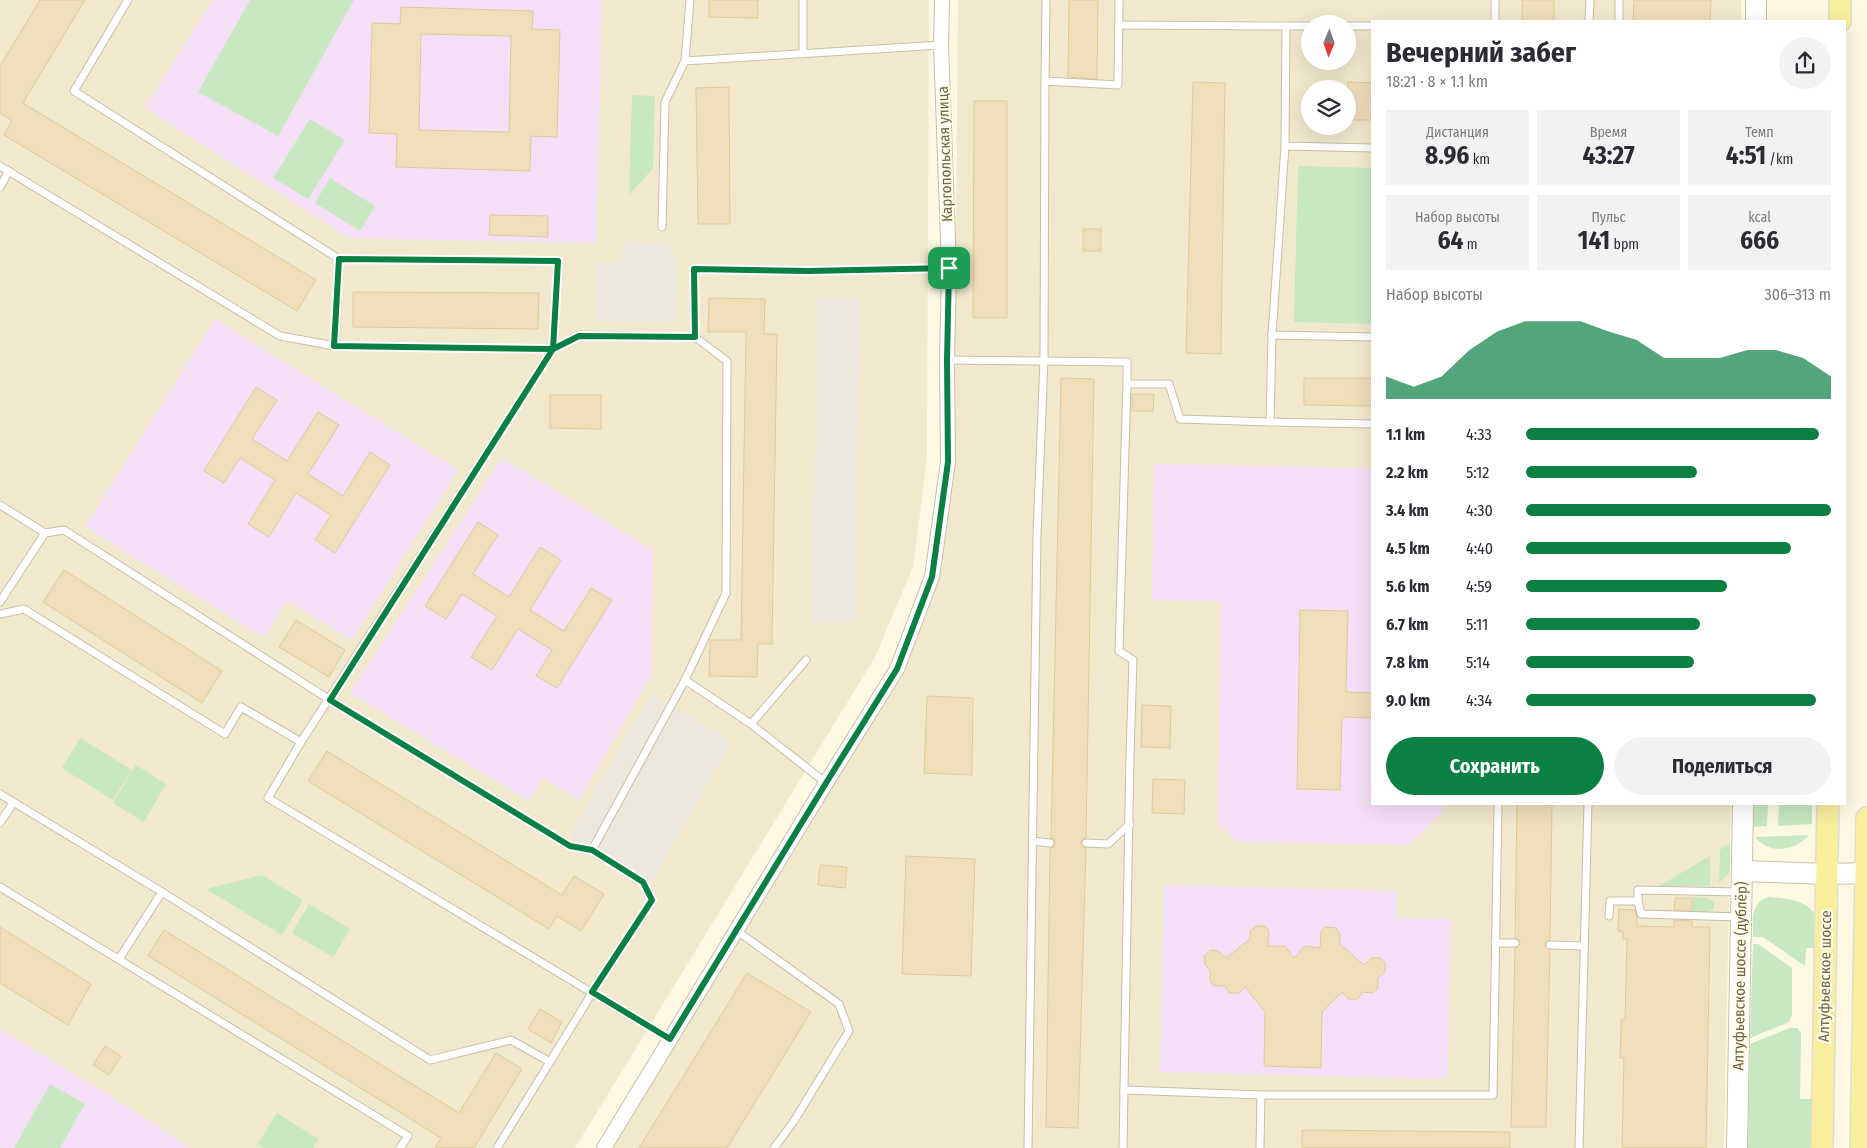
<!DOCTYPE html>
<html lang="ru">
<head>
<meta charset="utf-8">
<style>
	body { margin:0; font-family:"Fira Sans Condensed",sans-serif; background:#f2f2f3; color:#2b2b33; height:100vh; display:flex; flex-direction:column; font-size:19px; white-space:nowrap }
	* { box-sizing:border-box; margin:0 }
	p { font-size:16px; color:#7c7c81 }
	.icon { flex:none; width:28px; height:28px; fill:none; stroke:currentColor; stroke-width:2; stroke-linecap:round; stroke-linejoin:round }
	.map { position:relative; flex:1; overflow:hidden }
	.details { position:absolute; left:1371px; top:20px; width:475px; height:785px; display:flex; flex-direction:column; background:#fff; border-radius:0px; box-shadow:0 5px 20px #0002 }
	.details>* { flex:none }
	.needle { width:32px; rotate:182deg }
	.buttons { position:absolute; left:1301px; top:15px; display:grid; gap:10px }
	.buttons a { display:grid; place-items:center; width:55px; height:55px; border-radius:50%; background:#fff; box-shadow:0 5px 20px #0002; font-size:25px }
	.pin { position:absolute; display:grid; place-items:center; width:42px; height:42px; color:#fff; margin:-21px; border-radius:10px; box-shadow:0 2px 8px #0006 }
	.round { display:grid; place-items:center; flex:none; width:52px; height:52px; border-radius:26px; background:#f2f2f3 }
	.head { display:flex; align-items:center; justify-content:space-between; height:85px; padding:0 15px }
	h1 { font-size:28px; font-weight:700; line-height:38px }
	.stats { display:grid; grid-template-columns:repeat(3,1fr); gap:8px; height:85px; padding:5px 15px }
	.stats div { display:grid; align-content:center; border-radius:0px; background:#f2f2f3; text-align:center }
	.stats b { font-size:25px; font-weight:700 }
	.stats small { font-size:14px; font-weight:400 }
	.stats p { font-size:14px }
	.chart { height:140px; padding:10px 15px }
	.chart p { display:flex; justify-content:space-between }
	.chart svg { width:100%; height:90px; margin-top:5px; fill:#0b8043; opacity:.7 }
	.primary-button { display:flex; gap:10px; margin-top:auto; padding:10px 15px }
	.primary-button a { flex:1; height:58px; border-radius:30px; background:#0b8043; color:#fff; font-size:20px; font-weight:700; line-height:58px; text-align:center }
	.primary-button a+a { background:#f2f2f3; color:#2b2b33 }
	ul { padding:0 15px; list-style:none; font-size:16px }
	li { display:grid; grid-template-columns:80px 60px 1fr; align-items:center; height:38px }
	li i { height:12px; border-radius:6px; background:#0b8043 }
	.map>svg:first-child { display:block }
	.residential { fill:#f0e9ce; fill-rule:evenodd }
	.industrial { fill:#ebe7dd }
	.education { fill:#f5dff8 }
	.green { fill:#c7e8c1 }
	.building { fill:#f0deba; stroke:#e2c99b; fill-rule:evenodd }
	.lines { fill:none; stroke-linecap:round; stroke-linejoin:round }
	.lane-casing { stroke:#c9bfa7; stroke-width:9 }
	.street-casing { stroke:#c9bfa7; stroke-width:16 }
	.secondary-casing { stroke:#ccc1a4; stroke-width:22 }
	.primary-casing { stroke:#e0ddd7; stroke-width:24 }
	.lane { stroke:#fff; stroke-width:7 }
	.street { stroke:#fff; stroke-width:14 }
	.secondary { stroke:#fff; stroke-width:20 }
	.primary { stroke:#f9ee9c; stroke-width:21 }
	.route-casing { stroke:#fff; stroke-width:10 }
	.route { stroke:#0b8043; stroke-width:6 }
	.labels { text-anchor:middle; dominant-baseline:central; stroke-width:4.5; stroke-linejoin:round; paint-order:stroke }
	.street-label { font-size:15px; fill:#726349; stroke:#fffce8 }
</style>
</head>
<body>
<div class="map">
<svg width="1867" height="1148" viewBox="0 0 1867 1148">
	<rect width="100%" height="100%" fill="#fcf8e2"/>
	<g class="residential">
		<path d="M0,0H929L927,458L913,567L875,657L575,1148H0Z"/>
		<path d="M958,0H1741V21H1372V804H1731L1724,1148H613L905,667L940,571L954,457ZM1310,24H1348V61H1310ZM1310,89H1348V126H1310Z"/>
	</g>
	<g class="industrial">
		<path d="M623,242L666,244L678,260L676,322L595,321L596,263H622Z"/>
		<path d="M817,297L860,298L855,622H812Z"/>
		<path d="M651,694L732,741L651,882L570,835Z"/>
	</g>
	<g class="education">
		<path d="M213,0H602L596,243L349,238L145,108Z"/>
		<path d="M215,319L458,470L352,640L287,600L264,638L85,527Z"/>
		<path d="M502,458L653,550L651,676L579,800L543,778L529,801L350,693Z"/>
		<path d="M1154,464L1372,468V804H1443V812L1409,845L1237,842L1218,822L1221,601L1152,600Z"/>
		<path d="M1164,885L1397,891L1396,918L1451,919L1447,1079L1160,1072Z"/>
		<path d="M0,1029L109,1095L191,1148H0Z"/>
	</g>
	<g class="green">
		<path d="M250,0H354L278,136L198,92Z"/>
		<path d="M632,95L655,96L653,168L629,195Z"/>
		<path d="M310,119L345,140L308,199L273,178Z"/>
		<path d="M1298,166L1372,168V324L1294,322Z"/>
		<path d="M330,178L375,206L360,231L315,203Z"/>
		<path d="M80,738L132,770L113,800L62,768Z"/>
		<path d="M136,765L166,784L144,822L113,803Z"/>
		<path d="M1749,804H1768L1767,826L1750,827Z"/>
		<path d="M1779,804H1812V824L1778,826Z"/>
		<path d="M1809,835C1795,851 1769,855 1755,837Z"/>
		<path d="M1730,844V872L1719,883L1720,851L1722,847Z"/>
		<path d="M1710,856V886H1659Z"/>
		<path d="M262,875L303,900L282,935L206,889Z"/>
		<path d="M1693,897L1708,898L1714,902V908L1707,913H1692Z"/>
		<path d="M1769,897C1782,898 1810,900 1815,916C1818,925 1816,938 1817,948H1806L1805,966L1763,937H1753C1753,921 1750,902 1769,897Z"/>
		<path d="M309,904L350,929L333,957L292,933Z"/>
		<path d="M1753,944H1758L1792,968V1015L1789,1022L1750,1038Z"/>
		<path d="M1790,1028H1798L1801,1034L1800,1099H1814L1813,1148H1748L1750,1044Z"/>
		<path d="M50,1084L85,1104L60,1148H14Z"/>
		<path d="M277,1113L318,1139L313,1148H264L258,1144Z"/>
	</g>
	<g class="building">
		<path d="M40,0H85L23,103L316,280L297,311L4,135L12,121L0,113V66Z"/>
		<path d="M709,0H758V18L709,17Z"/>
		<path d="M1069,0H1098L1097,79L1068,77Z"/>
		<rect x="1522" y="0" width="32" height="21"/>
		<path d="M1634,0H1711L1710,21H1633Z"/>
		<path d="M401,7L533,11L532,29L560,30L557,137L531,136L530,171L396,167L397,134L369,133L372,23L400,24ZM421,34L511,36L509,132L419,130Z"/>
		<path d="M1193,82L1225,83L1221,354L1186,353Z"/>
		<path d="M1348,82L1372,83V120H1348Z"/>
		<path d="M729,87L730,224H698L696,88Z"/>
		<path d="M974,101H1007V318H973Z"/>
		<path d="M490,215L548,216V237L489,235Z"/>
		<rect x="1083" y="229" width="18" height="22"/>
		<path d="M353,292L539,293L538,329L353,327Z"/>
		<path d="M709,298L765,299L764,334H777L772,644H758L757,677L709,676L710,640H741L746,332H708Z"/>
		<path d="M1061,378L1094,379L1086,838L1082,840L1081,843L1083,847L1086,848L1078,1128L1046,1127L1050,848L1054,847L1055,843L1054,839L1051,838Z"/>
		<path d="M1304,378H1372V406L1304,405Z"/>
		<path d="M256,387L277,400L252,439L287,461L318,412L339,425L308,474L343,496L370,452L390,465L335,553L315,540L331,515L296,493L269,537L248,524L275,480L240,458L224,483L204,471Z"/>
		<path d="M1132,394H1154L1153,411H1132Z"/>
		<path d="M550,395H601V429L550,428Z"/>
		<path d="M478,522L498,535L473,574L509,597L540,547L561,560L530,610L564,631L591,588L612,600L557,688L536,676L552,650L518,629L492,670L471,657L497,616L462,594L446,619L425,606Z"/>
		<path d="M64,570L222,671L202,703L43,602Z"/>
		<path d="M1300,610L1348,611L1346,692L1372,693V718L1342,717L1340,790L1297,789Z"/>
		<path d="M296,620L345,650L329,677L279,647Z"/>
		<path d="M927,696L973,698L972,775L924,773Z"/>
		<path d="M1142,705L1171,706L1170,748L1141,747Z"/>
		<path d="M327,751L562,895L574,876L604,894L581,931L557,916L549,929L308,781Z"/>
		<path d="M1153,779L1185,780L1184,814L1152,813Z"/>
		<path d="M1517,804H1552L1550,940L1546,942L1545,945L1550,950L1546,1127H1511L1515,948L1518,947L1520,943L1519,940L1515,938Z"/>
		<path d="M906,856L975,859L971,976L902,974Z"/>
		<path d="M820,865L847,867L845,888L818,885Z"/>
		<path d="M1675,898H1692V910H1674Z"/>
		<path d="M1619,909L1635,910L1637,918V926L1674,927V920L1692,921V927H1710L1706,1148H1622L1624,1058H1620L1621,1032V1020H1625L1627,939H1623V932L1618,931Z"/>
		<path d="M1256,926H1265L1269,931L1268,946H1285L1294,958L1305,946L1320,948L1321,932L1325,927L1336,928L1340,934V944L1364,965L1371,958H1380L1385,962V972L1378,978V988L1372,993L1362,992L1358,999H1348L1342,992L1322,1012L1321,1068L1264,1066L1265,1012L1245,987L1239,993H1229L1225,986H1214L1210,981V970L1205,965L1204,956L1211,950L1218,951L1226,958L1250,939V931Z"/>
		<path d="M0,927L91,984L68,1025L0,983Z"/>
		<path d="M164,930L459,1113L496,1053L522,1069L474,1148H435L441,1138L148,956Z"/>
		<path d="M747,973L811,1012L727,1148H639Z"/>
		<path d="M540,1009L562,1022L551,1043L528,1029Z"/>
		<path d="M105,1046L121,1056L109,1075L93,1065Z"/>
		<path d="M1302,1130L1510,1132V1148H1302Z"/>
	</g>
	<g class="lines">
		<defs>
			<g id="lane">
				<path d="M128,0L74,91L339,259L558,261L553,349L301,742"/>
				<path d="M1495,21V0"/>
				<path d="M1589,21L1590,0"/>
				<path d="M1619,21V0"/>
				<path d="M1119,25L1286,26"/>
				<path d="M1310,26H1286L1285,146L1372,148"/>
				<path d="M1348,26H1372"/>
				<path d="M803,53V0"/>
				<path d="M685,61L690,0"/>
				<path d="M1045,81L1046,0"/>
				<path d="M1285,146L1272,335L1372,337"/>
				<path d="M0,166L280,336L335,346L553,349L579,335L695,337L694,269L809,271L949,268"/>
				<path d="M0,187L9,171"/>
				<path d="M662,227L665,102L685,61L941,45"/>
				<path d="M695,337L727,361L726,593L685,680L751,724"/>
				<path d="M335,346L339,259"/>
				<path d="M947,360L1127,362V384H1169L1180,419L1270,422L1272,335"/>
				<path d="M1270,422L1372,424"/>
				<path d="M0,505L45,533L64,530L330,700L570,846L592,850L643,882L652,900L592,993L550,1062L511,1040L430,1060L162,892L0,794"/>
				<path d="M0,602L45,533"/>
				<path d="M0,614L24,609L225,734L241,707L301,742L268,798L669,1039"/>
				<path d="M806,660L751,724L826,783"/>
				<path d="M0,823L13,803"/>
				<path d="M1033,841L1050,843"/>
				<path d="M1086,843L1108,844L1130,824"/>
				<path d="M592,850L685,680"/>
				<path d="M0,887L408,1136L400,1148"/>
				<path d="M1609,916L1610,901H1638"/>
				<path d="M1739,917L1641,914L1638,901V890L1740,892"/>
				<path d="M737,931L839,1004L849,1031L794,1121L774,1148"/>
				<path d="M1495,943H1515"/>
				<path d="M1550,945L1583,946"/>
				<path d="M119,959L162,892"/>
				<path d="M1124,1090L1130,755L1133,660L1119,651L1127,384"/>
				<path d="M497,1148L550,1062"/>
				<path d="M1028,1148L1037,535L1044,360L1045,81L1118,85L1119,0"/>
				<path d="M1123,1148L1124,1090L1261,1095"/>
				<path d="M1260,1148L1261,1095H1493L1498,804"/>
				<path d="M1579,1148L1588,804"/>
			</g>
			<path id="street" d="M604,1148L826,783L897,669L932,577L948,462L947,360L949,268L941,45L942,0"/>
			<g id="secondary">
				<path d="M1756,21V0"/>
				<path d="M1742,871L1827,874L1867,873"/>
				<path d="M1737,1148L1743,804"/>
			</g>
			<g id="primary">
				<path d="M1840,21V0"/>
				<path d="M1822,1148L1828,804"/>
				<path d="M1861,1148L1867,818"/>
			</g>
		</defs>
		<use href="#lane" class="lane-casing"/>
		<use href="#street" class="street-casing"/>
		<use href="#secondary" class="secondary-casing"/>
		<use href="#primary" class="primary-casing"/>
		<use href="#lane" class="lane"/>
		<use href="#street" class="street"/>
		<use href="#secondary" class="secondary"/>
		<use href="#primary" class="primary"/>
	</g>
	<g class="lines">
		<defs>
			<path id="route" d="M949,268L809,271L694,269L695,337L579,336L553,349L334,346L339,259L558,261L553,349L330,700L570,846L592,850L643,882L652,900L592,992L670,1039L826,783L897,669L932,577L948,462L947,360L949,268"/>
		</defs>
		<use href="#route" class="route-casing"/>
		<use href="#route" class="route"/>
	</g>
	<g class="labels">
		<g class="street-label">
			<text transform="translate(945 154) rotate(-92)">Каргопольская улица</text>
			<text transform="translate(1740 976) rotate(-89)">Алтуфьевское шоссе (дублёр)</text>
			<text transform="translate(1825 976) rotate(-89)">Алтуфьевское шоссе</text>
		</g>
	</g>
</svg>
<div class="buttons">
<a><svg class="needle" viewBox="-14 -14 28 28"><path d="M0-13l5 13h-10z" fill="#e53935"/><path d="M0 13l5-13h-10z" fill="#7c7c81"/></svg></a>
<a><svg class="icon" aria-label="layers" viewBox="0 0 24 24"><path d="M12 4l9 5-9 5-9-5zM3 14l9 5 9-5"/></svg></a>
</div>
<div class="pin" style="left:949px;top:268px;background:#1e9e55"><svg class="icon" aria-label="arrive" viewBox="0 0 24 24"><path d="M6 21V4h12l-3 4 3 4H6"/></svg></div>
<section class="details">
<div class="head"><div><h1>Вечерний забег</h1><p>18:21 · 8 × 1.1 km</p></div><a class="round"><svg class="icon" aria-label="share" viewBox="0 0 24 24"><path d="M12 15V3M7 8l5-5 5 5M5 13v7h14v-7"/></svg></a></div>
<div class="stats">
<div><p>Дистанция</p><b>8.96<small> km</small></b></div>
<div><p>Время</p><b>43:27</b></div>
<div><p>Темп</p><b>4:51<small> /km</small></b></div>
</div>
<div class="stats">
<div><p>Набор высоты</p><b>64<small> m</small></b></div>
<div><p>Пульс</p><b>141<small> bpm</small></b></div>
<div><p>kcal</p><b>666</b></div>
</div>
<div class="chart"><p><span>Набор высоты</span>306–313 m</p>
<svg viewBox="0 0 160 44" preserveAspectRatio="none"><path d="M0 44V33L10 38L20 33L30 20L40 11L50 6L60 6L70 6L80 11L90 15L100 24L110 24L120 24L130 20L140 20L150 24L160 33V44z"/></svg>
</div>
<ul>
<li><b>1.1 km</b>4:33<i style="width:96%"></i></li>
<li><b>2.2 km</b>5:12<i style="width:56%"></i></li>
<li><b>3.4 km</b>4:30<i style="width:100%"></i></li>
<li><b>4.5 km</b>4:40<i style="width:87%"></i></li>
<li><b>5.6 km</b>4:59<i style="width:66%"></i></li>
<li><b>6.7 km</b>5:11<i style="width:57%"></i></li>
<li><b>7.8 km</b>5:14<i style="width:55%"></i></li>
<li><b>9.0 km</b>4:34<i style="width:95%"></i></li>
</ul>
<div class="primary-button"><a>Сохранить</a><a>Поделиться</a></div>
</section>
</div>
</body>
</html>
